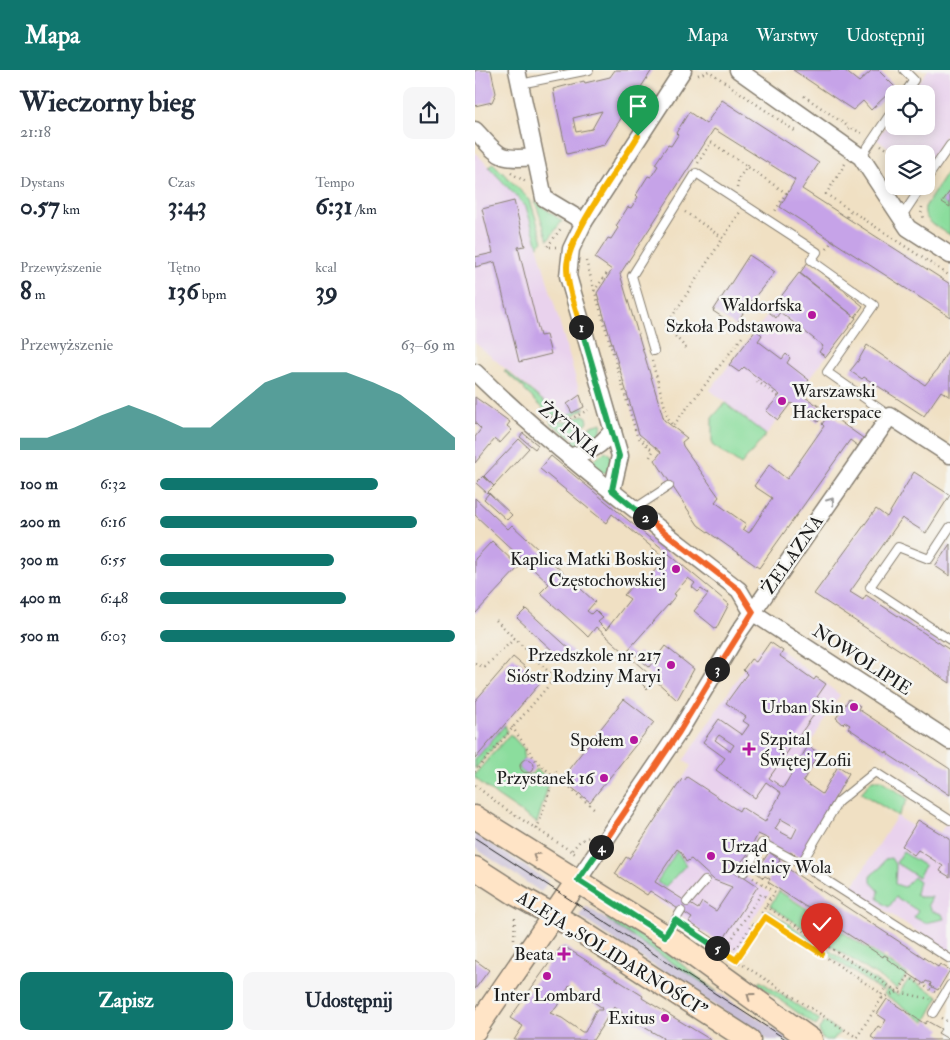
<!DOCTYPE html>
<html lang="pl">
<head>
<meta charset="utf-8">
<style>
	body { margin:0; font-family:"IM FELL Double Pica",serif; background:#f6f6f7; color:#1f2937; height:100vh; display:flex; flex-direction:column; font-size:19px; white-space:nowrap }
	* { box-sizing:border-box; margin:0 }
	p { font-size:16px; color:#747a83 }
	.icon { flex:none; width:28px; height:28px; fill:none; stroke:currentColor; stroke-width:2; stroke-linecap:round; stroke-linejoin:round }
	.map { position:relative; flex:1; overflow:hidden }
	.panel { display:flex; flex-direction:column; background:#fff; width:475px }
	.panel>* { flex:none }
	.tools { position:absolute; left:410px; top:15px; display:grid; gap:10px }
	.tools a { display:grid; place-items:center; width:50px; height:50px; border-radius:10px; background:#fff; box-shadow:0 2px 12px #0003; font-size:25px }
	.pin { position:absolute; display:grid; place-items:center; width:42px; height:42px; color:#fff; margin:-51px -21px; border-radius:50% 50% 50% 0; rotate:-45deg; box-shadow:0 0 5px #0007 }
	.pin .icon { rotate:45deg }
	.km { position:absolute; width:25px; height:25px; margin:-12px; border-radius:50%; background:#222; color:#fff; font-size:14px; line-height:25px; text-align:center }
	.round { display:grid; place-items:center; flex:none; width:52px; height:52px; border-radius:10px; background:#f6f6f7 }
	.head { display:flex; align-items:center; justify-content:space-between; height:85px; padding:0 20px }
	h1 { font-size:28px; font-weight:700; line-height:38px }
	.metrics { display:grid; grid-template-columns:repeat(3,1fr); gap:8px; height:85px; padding:5px 20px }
	.metrics div { display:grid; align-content:center }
	.metrics b { font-size:25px; font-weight:700 }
	.metrics small { font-size:14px; font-weight:400 }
	.metrics p { font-size:14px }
	.chart { height:140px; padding:10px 20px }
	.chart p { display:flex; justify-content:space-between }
	.chart svg { width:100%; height:90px; margin-top:5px; fill:#0f766e; opacity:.7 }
	.button { display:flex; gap:10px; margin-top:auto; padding:10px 20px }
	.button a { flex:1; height:58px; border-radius:10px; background:#0f766e; color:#fff; font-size:20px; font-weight:700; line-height:58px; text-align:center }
	.button a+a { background:#f6f6f7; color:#1f2937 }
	ul { padding:0 20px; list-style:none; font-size:16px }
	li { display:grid; grid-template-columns:80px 60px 1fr; align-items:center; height:38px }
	li i { height:12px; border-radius:6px; background:#0f766e }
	header { display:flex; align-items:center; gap:30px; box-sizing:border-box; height:70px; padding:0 25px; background:#0f766e; color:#fff }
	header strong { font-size:24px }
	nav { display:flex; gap:28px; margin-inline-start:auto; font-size:18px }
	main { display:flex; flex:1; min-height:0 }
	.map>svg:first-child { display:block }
	.built { fill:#e9d2ed }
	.industrial { fill:#c9bfd7 }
	.green { fill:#8bdd9d; stroke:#547c5c }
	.building { fill:#c6a3e8; fill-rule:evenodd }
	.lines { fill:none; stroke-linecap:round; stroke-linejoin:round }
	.lane-casing { stroke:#867e70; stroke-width:10 }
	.street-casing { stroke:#867e70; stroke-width:19 }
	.secondary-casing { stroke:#867e70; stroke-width:25 }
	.path { stroke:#867e70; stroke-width:2.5; stroke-dasharray:1 4; stroke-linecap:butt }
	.lane { stroke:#fff; stroke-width:8 }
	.street { stroke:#fff; stroke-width:16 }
	.secondary { stroke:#ffe4c6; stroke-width:22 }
	.tram { stroke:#1c1c1c; stroke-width:1 }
	.oneway { stroke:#999 }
	.oneway2 { stroke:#998a7a }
	.split-1-casing { stroke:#fff; stroke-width:10 }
	.split-2-casing { stroke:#fff; stroke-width:10 }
	.split-3-casing { stroke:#fff; stroke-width:10 }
	.split-4-casing { stroke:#fff; stroke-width:10 }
	.split-5-casing { stroke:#fff; stroke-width:10 }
	.split-6-casing { stroke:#fff; stroke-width:10 }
	.split-1 { stroke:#f5b400; stroke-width:6 }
	.split-2 { stroke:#22a559; stroke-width:6 }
	.split-3 { stroke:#f0652b; stroke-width:6 }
	.split-4 { stroke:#f0652b; stroke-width:6 }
	.split-5 { stroke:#22a559; stroke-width:6 }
	.split-6 { stroke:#f5b400; stroke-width:6 }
	.poi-dot { fill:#b5179e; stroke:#f6f6f2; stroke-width:2 }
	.labels { text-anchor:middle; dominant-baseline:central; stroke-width:5; stroke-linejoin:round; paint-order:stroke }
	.poi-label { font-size:18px; fill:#1c1c1c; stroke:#f6f6f2; text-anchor:end }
	.street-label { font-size:18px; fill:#1c1c1c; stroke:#f6f6f2 }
</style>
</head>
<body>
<header>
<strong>Mapa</strong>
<nav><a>Mapa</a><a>Warstwy</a><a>Udostępnij</a></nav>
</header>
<main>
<section class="panel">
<div class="head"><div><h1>Wieczorny bieg</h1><p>21:18</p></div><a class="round"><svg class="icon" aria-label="share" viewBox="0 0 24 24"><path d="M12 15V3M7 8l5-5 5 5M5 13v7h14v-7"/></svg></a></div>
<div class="metrics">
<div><p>Dystans</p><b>0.57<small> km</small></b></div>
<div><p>Czas</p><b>3:43</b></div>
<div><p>Tempo</p><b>6:31<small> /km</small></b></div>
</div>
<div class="metrics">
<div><p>Przewyższenie</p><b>8<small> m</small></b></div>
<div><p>Tętno</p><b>136<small> bpm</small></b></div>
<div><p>kcal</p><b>39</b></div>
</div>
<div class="chart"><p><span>Przewyższenie</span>63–69 m</p>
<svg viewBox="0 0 160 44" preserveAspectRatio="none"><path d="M0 44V38L10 38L20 33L30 27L40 22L50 27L60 33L70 33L80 22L90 11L100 6L110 6L120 6L130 11L140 17L150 27L160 38V44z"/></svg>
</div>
<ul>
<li><b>100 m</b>6:32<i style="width:74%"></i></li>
<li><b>200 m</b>6:16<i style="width:87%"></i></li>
<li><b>300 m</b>6:55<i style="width:59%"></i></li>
<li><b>400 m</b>6:48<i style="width:63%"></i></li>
<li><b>500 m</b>6:03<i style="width:100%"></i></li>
</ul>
<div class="button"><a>Zapisz</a><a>Udostępnij</a></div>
</section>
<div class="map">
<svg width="475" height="970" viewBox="0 0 475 970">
	<rect width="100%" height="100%" fill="#f6f6f2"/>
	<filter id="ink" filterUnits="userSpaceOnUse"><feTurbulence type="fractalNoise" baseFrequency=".02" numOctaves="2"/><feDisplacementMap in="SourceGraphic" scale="10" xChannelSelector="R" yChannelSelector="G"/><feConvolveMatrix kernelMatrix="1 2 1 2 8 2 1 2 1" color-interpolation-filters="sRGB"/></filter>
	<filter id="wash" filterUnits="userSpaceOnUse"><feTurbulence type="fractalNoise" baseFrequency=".0096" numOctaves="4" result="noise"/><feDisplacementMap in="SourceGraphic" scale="20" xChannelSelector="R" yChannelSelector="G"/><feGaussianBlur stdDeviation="1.12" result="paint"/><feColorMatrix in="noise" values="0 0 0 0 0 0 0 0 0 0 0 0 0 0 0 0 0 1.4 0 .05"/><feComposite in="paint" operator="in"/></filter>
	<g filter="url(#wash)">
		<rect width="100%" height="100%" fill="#f0e0c3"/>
		<g class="built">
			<path d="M453,0H475V59L451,96V84H424L401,69L419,46V56H451V24H435Z"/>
			<path d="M0,82L51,137L109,337L88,347L0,273Z"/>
			<path d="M325,203L381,248L291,365L235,320Z"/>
			<path d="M295,572L365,625L317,703L359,731L326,788L315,782L313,785L292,773L293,769L283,764L263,801L295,823L274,855L277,857L272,865L275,866L264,883L140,804L154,789L216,696L209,690L268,600L285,578H291Z"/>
			<path d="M422,746L439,757L443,751L464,764L472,752L475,754V882L376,819Z"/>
		</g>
		<g class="industrial">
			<path d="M0,764L73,811L66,822L0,778Z"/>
			<path d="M111,836L138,854L316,970H293L127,862L104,846Z"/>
		</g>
		<g class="green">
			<path d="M18,93L55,130L68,171L63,176L51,137L14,97Z"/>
			<path d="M472,102L475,104V121L467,132L475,137V165C465,158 447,152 450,137Z"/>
			<path d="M60,131L87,151L73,170Z"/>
			<path d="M30,300L88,347L109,337V339L93,349L74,344L49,320L50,319L29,301Z"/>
			<path d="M250,333L291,365L266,395L237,375V348Z"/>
			<path d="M108,345L112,347L113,352L95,367L76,353L75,349L92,352Z"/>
			<path d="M127,353L125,367L104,379L92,375L116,356Z"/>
			<path d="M131,381L135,385L136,394L132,402L124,403L114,393Z"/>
			<path d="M30,655L32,661L0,699V690Z"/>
			<path d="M35,664L49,679V687L44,698L52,705L57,704L61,699L73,708V716L62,753L22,726L0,708V704Z"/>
			<path d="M397,710H406L433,729L423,746L386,723Z"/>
			<path d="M202,781L211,795L190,817L182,812Z"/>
			<path d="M428,782L450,796L443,807L421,793Z"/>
			<path d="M416,788L421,796L420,814L429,817L439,807L444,811L441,824L444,827H457L453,835L457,841L467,844L469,849L450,853L439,847L443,841L421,827L414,837L408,834L403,827L404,821L396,812V805L405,798L410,789Z"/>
			<path d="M304,821L432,904L422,919L295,836Z"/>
			<path d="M292,840L407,915L409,917L407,921L290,843Z"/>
			<path d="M134,846L200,889L242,922L138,854L132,849Z"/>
			<path d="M434,909L464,926L450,952L409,924L412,919L423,925Z"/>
			<path d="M285,911L345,950L341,956L283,914Z"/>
			<path d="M349,952L365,962L358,970H350L346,967L344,959Z"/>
		</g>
		<g id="blocks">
			<g class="building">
				<path d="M0,0H16L21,23L17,32L0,36Z"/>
				<path d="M140,0H177L129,75L92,84L78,19L109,11L110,13L135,7ZM127,41L117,59L101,62L98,48Z"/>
				<path d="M318,0H369L384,12L397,0H403L420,17L396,40L388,31L378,40Z"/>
				<path d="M247,30L344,93L327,119L475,214V247L305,137L320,110L239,59L145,204L189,350L212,368L207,372L208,376L244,427L240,432L271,454L268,459L274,463L297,428L279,416L294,395L312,409L349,356L347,354L354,344L388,368L383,376L375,370L284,498L223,455L180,390L186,382L164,364L122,223L137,200L120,188L133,168L136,169L143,158L141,156L153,137L156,138L163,127L161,125L173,106L176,107L183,96L180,94L193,75L196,76L203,65L201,63L214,42L231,54Z"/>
				<path d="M475,121V137L467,132Z"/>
				<path d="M39,131L50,176L43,177L65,266L71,265L76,284L44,292L20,192L0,197V187L18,183L7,139Z"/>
				<path d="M274,185L300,202L270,239L261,256L238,241Z"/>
				<path d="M333,192L388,236L380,247L325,203Z"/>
				<path d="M324,203L381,248L351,287L344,282L348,276L305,242L301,248L294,242Z"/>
				<path d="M281,260L287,265L283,271L307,289L311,284L315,288L312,293L334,310L324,323L351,341L343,352L316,333L303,350L291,341L305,325L269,297L264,302L254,295Z"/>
				<path d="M392,275L450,315L462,300L475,277V327L466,321L449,346L389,307L387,309L375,301L383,291Z"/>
				<path d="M105,325L109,337L97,343L92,334Z"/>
				<path d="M0,327L35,352L32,356L37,360L25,373L20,369L0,393V367L6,359L0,353Z"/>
				<path d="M48,363L63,375L60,379L45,367Z"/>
				<path d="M44,369L54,378L19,416L9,406Z"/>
				<path d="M76,386L254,534L241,559L219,541L233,524L226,519L223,522L217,517L220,513L213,508L199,524L201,525L193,535L153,580L161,586L164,582L170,587L167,591L174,597L190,576L219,599L202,630L179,609L172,619L167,614L175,605L121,557L113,567L108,562L65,523L74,514L0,445V428L33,459L37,455L120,532L112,541L116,544L120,540L128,548L123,552L131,560L155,529L149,525L163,509L168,513L191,489L137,444L131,453L65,399Z"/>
				<path d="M439,402L475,425L451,463L427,448L375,522L388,530L391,525L475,580V613L339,524L401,439L412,447Z"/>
				<path d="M8,406L19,416L12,423L1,413Z"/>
				<path d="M14,423L37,445L32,450L9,429Z"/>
				<path d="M17,471L44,497L0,544V489Z"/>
				<path d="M475,474V506L460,496Z"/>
				<path d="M51,539L98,582L90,592L42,548Z"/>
				<path d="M295,572L308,581L305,586L339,610L341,607L351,614L342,627L348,632L294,708L308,718L333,676L344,683L328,711L347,724L363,696L374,703L326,788L315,782L313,785L291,773L294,769L283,764L272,785L258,802L264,806L265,804L283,816L246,873L214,852L217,848L208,842L175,821L172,825L140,804L151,787L154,789L207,709L209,711L212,707L264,741L266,737L290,752L306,723L291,712L280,728L241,700L250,688L228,672L244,649L267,665L274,655L268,651L271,647L251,633L272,604L268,600L276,589L281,592ZM244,665L259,675L255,681L240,670ZM306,749L322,758L317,768L300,759ZM202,779L206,782L211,792L216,789L239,810L257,817L241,841L227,832L223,839L180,812Z"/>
				<path d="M38,587L67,611L0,689V631Z"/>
				<path d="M149,629L179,652L115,732L86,709Z"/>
				<path d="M374,629L385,636L383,639L475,699V725L414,685L412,681L411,683L373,658L375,655L370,652L368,654L361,648Z"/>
				<circle cx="52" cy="696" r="7"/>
				<path d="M443,750L475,769V807L465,801L468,796L443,780L439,785L427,776Z"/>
				<path d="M294,782L305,790L303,793L318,802L463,897L465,894L475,900L463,920L455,916L456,913L451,911L449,914L412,889L413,887L409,885L408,887L334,839L335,837H331L293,812L295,809L290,806L288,808L281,802Z"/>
				<path d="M90,877L168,926L167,928L236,970H187L188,968L146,944L147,942L139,937L118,970H39L48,956L35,948L85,878ZM95,915L126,937L127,940H121L110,962H107L87,948L75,943L81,938Z"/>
				<path d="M0,890L14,900L0,919Z"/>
				<path d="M412,929L450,954L452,951L466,959L463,963L475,970H401L396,967L403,956L406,958L411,950L402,944Z"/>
			</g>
		</g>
	</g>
	<g filter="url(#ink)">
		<use href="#blocks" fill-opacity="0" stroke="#867e70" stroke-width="1"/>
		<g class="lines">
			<defs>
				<g id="lane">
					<path d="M45,14L114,0"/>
					<path d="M429,24L439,10L429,0"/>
					<path d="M386,87L419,38"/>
					<path d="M451,110L475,75"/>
					<path d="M427,146L447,116"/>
					<path d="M179,281L157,206L221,103L342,182L336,190L399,235L352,302L415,346"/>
					<path d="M159,439L194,416"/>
					<path d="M475,457L454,489L423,477L395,517L475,570"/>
					<path d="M475,750L400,702L363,732L326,794L475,889"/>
					<path d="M269,802L287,773L326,794"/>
					<path d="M212,832L230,811"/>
					<path d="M191,865L206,841"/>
					<path d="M458,943L475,915"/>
				</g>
				<g id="street">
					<path d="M42,0L69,128L109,152"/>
					<path d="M263,0L386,87L433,158L475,185"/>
					<path d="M0,60C24,85 22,91 59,87"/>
					<path d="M0,302C81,382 174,450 264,520L277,542L475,671"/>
					<path d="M94,387C117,380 123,379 138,360"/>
					<path d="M137,420L145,386L93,206L96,179L109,152L208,0"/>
					<path d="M103,810L204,662L264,562L415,346L475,385"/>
				</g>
				<g id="secondary">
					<path d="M0,747L200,872L336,970"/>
					<path d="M0,798L42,825L99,857L274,970"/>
					<path d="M0,960L103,810"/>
				</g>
			</defs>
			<use href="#lane" class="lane-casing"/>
			<use href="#street" class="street-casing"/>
			<use href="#secondary" class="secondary-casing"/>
			<g class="path">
				<path d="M223,5L234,1L320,61"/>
				<path d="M329,26L374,57"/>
				<path d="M373,59L375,57L390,65"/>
				<path d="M406,75L419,84"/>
				<path d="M223,93L236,72L311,123L299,143"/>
				<path d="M370,94L351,124L475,206"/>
				<path d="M36,103L51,112"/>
				<path d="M262,118L264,108L273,95"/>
				<path d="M447,137L446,144L449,150"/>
				<path d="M210,142L248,168L265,142"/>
				<path d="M372,147L376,141"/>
				<path d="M81,177H72L87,157"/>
				<path d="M352,179L358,169"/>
				<path d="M111,191L162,366L178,381L175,387"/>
				<path d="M119,221L133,202"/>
				<path d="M211,278L191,256L248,168"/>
				<path d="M177,291L193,348L198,356L268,266"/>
				<path d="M282,311L304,327"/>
				<path d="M71,346L92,351L113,340"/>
				<path d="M0,594L10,597L40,568"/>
				<path d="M37,657L62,692L120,739"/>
				<path d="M0,702L80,608L20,549"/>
				<path d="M0,715L26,736L102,785"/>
				<path d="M62,759L81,701"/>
				<path d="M97,780L105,771L114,767"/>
				<path d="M278,808L300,822L286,844L290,847L283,858"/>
				<path d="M291,836L423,922L455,929"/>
				<path d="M290,847L407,924"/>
				<path d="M279,864L275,862L264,880L254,873L286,824L295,829"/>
				<path d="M39,869L40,845"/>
				<path d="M243,879L386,970"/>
				<path d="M261,890L283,858L277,854L262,878"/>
				<path d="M407,928L423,922L433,907L460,922"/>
				<path d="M466,948L475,953"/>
				<path d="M382,967L407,928L406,925L412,916"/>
			</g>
			<use href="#lane" class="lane"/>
			<use href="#street" class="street"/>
			<use href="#secondary" class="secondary"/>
			<path class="tram" d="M0,768L312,970"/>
		</g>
		<defs><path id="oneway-chevron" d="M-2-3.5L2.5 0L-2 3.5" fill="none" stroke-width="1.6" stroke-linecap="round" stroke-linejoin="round" transform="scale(1.25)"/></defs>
		<use class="oneway" href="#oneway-chevron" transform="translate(356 431) rotate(-55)"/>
		<g class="oneway2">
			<use href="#oneway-chevron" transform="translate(61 786) rotate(-148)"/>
			<use href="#oneway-chevron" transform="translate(275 926) rotate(-144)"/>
		</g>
	</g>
	<g class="lines" filter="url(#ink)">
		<defs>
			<path id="split-1" d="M106,257C101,239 92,217 92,197C92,167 146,95 163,66"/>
			<path id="split-2" d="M106,257L144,386L137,420L170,447"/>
			<path id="split-3" d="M170,447L264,520L278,542L242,599"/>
			<path id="split-4" d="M126,777L204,662L242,599"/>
			<path id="split-5" d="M126,777L103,810L190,866L200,850L242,878"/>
			<path id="split-6" d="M242,878L261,890L290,847L347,884"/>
		</defs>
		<use href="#split-1" class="split-1-casing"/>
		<use href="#split-2" class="split-2-casing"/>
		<use href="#split-3" class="split-3-casing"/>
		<use href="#split-4" class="split-4-casing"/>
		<use href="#split-5" class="split-5-casing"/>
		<use href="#split-6" class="split-6-casing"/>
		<use href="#split-1" class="split-1"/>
		<use href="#split-2" class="split-2"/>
		<use href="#split-3" class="split-3"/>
		<use href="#split-4" class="split-4"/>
		<use href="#split-5" class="split-5"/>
		<use href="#split-6" class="split-6"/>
	</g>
	<g class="poi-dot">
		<circle cx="337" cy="245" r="5"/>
		<circle cx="307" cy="331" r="5"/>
		<circle cx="201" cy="499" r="5"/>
		<circle cx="196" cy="595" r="5"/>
		<circle cx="379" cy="637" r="5"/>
		<circle cx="159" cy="670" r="5"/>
		<path d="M271.5 671.5h5v5h5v5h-5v5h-5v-5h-5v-5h5z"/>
		<circle cx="129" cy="708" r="5"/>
		<circle cx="236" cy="786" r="5"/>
		<path d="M86.5 876.5h5v5h5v5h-5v5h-5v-5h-5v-5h5z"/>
		<circle cx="72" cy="906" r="5"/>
		<circle cx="190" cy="948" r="5"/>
	</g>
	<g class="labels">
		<g class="poi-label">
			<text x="327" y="235">Waldorfska<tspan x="327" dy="21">Szkoła Podstawowa</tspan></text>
			<text x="317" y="321" text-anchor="start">Warszawski<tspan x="317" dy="21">Hackerspace</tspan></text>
			<text x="191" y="489">Kaplica Matki Boskiej<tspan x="191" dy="21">Częstochowskiej</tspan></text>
			<text x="186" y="585">Przedszkole nr 217<tspan x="186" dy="21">Sióstr Rodziny Maryi</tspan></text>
			<text x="369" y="637">Urban Skin</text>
			<text x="285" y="669" text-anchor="start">Szpital<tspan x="285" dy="21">Świętej Zofii</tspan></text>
			<text x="149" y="670">Społem</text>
			<text x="119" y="708">Przystanek 16</text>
			<text x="246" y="776" text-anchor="start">Urząd<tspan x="246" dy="21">Dzielnicy Wola</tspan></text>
			<text x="79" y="884">Beata</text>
			<text x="72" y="925" text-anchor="middle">Inter Lombard</text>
			<text x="180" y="948">Exitus</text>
		</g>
		<g class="street-label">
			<text transform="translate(94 360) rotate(40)">ŻYTNIA</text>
			<text transform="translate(318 485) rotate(-55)">ŻELAZNA</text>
			<text transform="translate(387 590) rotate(33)">NOWOLIPIE</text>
			<text transform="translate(137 884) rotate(32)">ALEJA „SOLIDARNOŚCI”</text>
		</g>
	</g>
</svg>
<div class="tools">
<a><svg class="icon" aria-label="locate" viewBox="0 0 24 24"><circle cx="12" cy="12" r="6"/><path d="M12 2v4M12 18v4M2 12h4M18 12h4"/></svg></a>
<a><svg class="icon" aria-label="layers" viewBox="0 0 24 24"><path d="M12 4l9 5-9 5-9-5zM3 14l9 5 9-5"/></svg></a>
</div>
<div class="pin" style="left:163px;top:66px;background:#1e9e55"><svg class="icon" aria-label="arrive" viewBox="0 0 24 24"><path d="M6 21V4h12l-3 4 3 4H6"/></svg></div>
<div class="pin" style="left:347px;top:884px;background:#d93025"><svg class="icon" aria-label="check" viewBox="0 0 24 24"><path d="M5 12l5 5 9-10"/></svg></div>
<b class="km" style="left:106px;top:257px">1</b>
<b class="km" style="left:170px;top:447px">2</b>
<b class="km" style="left:242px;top:599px">3</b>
<b class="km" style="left:126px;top:777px">4</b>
<b class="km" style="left:242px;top:878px">5</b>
</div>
</main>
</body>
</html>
